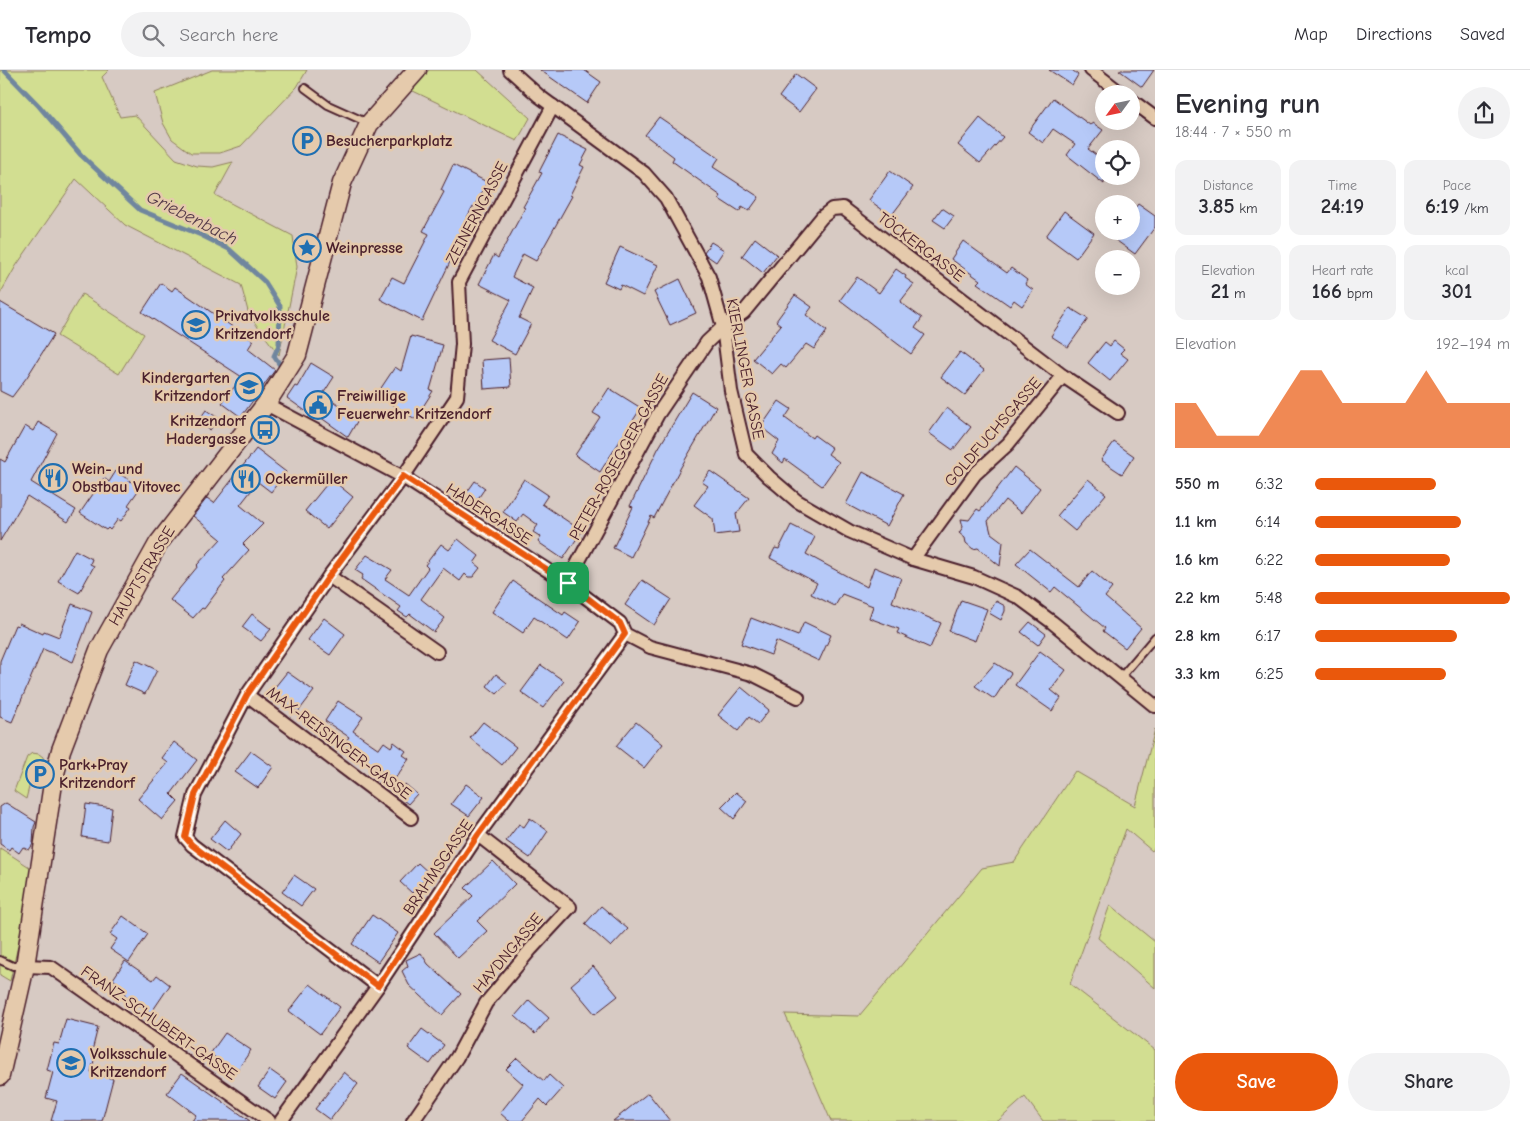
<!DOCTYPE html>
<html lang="en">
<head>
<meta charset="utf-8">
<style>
	body { margin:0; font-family:"Comic Neue",sans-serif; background:#f2f2f3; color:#2b2b33; height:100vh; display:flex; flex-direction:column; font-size:19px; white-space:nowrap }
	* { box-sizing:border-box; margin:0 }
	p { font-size:16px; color:#7c7c81 }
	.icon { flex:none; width:28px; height:28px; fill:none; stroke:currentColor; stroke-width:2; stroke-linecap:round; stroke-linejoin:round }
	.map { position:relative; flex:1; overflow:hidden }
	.drawer { display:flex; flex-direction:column; background:#fff; width:375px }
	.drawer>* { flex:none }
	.needle { width:32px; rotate:237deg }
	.fabs { position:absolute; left:1095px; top:15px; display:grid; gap:10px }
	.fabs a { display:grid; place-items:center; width:45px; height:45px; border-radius:50%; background:#fff; box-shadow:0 5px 20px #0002; font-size:25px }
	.pin { position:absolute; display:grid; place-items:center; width:42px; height:42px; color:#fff; margin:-21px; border-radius:10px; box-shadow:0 2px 8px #0006 }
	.round { display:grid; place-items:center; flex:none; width:52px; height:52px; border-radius:26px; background:#f2f2f3 }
	.head { display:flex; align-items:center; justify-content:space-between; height:85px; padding:0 20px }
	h1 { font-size:28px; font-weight:800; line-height:38px }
	.stats { display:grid; grid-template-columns:repeat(3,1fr); gap:8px; height:85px; padding:5px 20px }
	.stats div { display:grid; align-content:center; border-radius:12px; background:#f2f2f3; text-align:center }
	.stats b { font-size:21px; font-weight:800 }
	.stats small { font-size:14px; font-weight:400 }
	.stats p { font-size:14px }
	.chart { height:140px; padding:10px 20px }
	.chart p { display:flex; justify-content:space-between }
	.chart svg { width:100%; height:90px; margin-top:5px; fill:#ea580c; opacity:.7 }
	.cta { display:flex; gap:10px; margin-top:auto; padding:10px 20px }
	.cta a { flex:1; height:58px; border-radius:30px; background:#ea580c; color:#fff; font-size:20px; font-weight:800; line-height:58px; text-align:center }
	.cta a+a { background:#f2f2f3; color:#2b2b33 }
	ul { padding:0 20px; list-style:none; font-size:16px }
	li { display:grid; grid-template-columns:80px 60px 1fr; align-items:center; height:38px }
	li i { height:12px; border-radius:6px; background:#ea580c }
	header { display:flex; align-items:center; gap:30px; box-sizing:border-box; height:70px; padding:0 25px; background:#fff; border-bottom:1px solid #e1e1e2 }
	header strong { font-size:24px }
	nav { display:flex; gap:28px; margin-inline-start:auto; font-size:18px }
	.search { width:350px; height:45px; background:#f2f2f3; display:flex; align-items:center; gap:12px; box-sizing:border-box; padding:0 18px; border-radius:28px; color:#7c7c81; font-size:19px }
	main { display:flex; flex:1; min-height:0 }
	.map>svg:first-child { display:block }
	.green { fill:#d2de91; stroke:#8e7e5e }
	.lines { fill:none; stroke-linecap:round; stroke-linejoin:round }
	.stream { stroke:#70869e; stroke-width:5 }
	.building { fill:#b6c9f8; stroke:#4a1f2b }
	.service-casing { stroke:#4a1f2b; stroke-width:10 }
	.minor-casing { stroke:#4a1f2b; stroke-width:16 }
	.secondary-casing { stroke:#4a1f2b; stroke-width:21 }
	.service { stroke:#e5caac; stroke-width:6 }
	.minor { stroke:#e5caac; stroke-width:12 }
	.secondary { stroke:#e5caac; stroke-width:18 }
	.route-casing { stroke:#fff; stroke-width:10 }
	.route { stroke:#ea580c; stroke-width:6 }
	.labels { text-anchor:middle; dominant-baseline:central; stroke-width:5; stroke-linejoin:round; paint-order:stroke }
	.poi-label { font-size:16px; font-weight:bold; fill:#4a1f2b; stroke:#e5caac; text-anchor:start }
	.street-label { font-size:16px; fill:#4a1f2b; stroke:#e5caac }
	.water-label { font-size:18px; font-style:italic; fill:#533948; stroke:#e5caac }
</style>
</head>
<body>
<header>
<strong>Tempo</strong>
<div class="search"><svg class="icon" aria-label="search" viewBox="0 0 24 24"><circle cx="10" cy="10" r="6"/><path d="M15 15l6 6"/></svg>Search here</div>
<nav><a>Map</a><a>Directions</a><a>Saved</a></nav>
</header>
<main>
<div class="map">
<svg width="1155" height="1051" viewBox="0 0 1155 1051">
	<rect width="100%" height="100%" fill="#d7cac3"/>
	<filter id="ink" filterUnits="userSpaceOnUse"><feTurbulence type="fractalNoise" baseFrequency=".02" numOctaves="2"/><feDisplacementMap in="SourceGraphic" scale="10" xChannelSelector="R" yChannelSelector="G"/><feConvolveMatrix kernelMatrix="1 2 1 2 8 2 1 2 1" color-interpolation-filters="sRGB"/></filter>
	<g filter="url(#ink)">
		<g class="green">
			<path d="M0,0H109L102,7L120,47L135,45L176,89L197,96L213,97L233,92L215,125L293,166L297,197L279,285L249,245L241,215L125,155L76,109L16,196L0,224Z"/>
			<path d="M212,0H307L297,17L241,76L220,83H191L172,69L163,53L155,23Z"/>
			<path d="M429,0H477L530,48L517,71L411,20Z"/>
			<path d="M82,224L144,264L119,304L57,266Z"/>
			<path d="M1155,659V777L1152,781L1126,759L1070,914L1155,980V1051H1043L1025,1027L998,1051H831L785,944L859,946L982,798L1014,792L1075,701L1135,736Z"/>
			<path d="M32,683L39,684L43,687L44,692L36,690L26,729L14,721L27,687Z"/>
			<path d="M0,778L31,798L19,871L10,911L0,905Z"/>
			<path d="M1110,835L1155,872V918L1098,868Z"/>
		</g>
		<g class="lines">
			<path class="stream" d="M4,0L39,36L81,85L140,140L201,165L229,179L265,212L280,236L279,275L274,286L280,295"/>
		</g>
		<g class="building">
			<path d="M540,0H584L601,12L587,33Z"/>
			<path d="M1049,0H1072L1078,5L1072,15Z"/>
			<path d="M1119,0H1154L1142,17Z"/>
			<path d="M796,4L816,19L799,42L779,27Z"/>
			<path d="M1053,28L1090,55L1093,53L1103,60L1088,79L1104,91V114L1067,85L1075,74L1053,59L1043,73L1028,62Z"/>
			<path d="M659,47L719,88L713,97L759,127L749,141L742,137L739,142L719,129L721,126L672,91L674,87L645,65Z"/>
			<path d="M980,48L1003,67L980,93L958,75Z"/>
			<path d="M558,65L588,80L580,95L584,97L570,125L572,126L536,191L523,184L512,207L533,218L519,248L531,254L515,284L489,270L511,230L479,214L494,185L498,188L525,138L523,137L542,103L539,102Z"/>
			<path d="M453,95L487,112L475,137L473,136L455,171L459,173L422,251L380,229L392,207L404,213L429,164L423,161L444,122L441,120Z"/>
			<path d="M890,101L913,117L891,146L869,130Z"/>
			<path d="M1138,134L1155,146V157L1135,184L1103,161H1131V143Z"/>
			<path d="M942,138L954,146L945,158L933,150Z"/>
			<path d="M1064,141L1094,163L1076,188L1046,166Z"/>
			<path d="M755,168L777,185L763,203L742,186Z"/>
			<path d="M963,171L1007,203L1011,198L1027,210L1025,214L1033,220L1022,236L1014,230L1010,236L977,213L980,210L951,189Z"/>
			<path d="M711,172L724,180L716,192L706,185L704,182Z"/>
			<path d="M620,177L658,195L643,226L621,215L619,219L604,212Z"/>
			<path d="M896,199L906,206L905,208L914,214L900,232L922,248L915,258L925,265L911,284L840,230L857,207L879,223Z"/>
			<path d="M680,209L696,243L670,255L654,222Z"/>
			<path d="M161,213L172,221L175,217L253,271L248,279L275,300L241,347L222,333L242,307L142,242Z"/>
			<path d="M795,225L812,237L806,245L827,261L814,279L806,274L786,298L781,294L772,304L753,289L781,255L776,251Z"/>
			<path d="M0,232L54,264L27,307L12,327L0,321Z"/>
			<path d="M1070,238L1088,249L1068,277L1051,266Z"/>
			<path d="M411,266L443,275L430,320L433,321L415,349L377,324L395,297L401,301Z"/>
			<path d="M1114,271L1124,279L1120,283L1128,289L1110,311L1088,293L1105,272L1110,276Z"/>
			<path d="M960,282L984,300L965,325L941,307Z"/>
			<path d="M509,288L511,317L484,319L482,290Z"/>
			<path d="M311,293L334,307L323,324L359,348L348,367L313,342L311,345L287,328L295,316L297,317Z"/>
			<path d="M609,318L641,338L600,402L575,385L600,347L593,343Z"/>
			<path d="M692,322L716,337L681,397L654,448L651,446L631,487L613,478L633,437L630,436L658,379Z"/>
			<path d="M779,331L791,339L785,348L812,368L814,365L832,378L828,384L839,392L822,416L785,389L783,393L772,384L779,371L761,357Z"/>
			<path d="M947,338L971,357L953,380L929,363Z"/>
			<path d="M206,340L218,348L210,360L198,351Z"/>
			<path d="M38,352L57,363L31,412L76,440L68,452L27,426L0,471V389L5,392L25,356L33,361Z"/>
			<path d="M1114,372L1134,386L1122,404L1101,390Z"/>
			<path d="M256,379L286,402L271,422L258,412L240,435L263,454L243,474L249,480L223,509L225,511L204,539L202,538L193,548L170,530L198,496L197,495L221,469L193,446L207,428L214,433Z"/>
			<path d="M1014,397L1040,418L1021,443L1005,430L988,451L991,463L1003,472L1000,496L978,478L973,479L966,473L965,468L959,463L963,457L961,449L969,450L977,439L980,441Z"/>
			<path d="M116,401L140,418L128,435L131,437L121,451L118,449L110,460L108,458L106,460L80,443L104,408L109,412Z"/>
			<path d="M710,401L749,428L736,444L739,462L715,465L713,449L694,435L708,416L702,412Z"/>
			<path d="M863,402L904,424L887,456L846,434Z"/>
			<path d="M331,409L353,427L327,459L305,441Z"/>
			<path d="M524,409L548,425L542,434L582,461L563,489L538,472L541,467L533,462L538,455L523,444L517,452L503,442Z"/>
			<path d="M1088,409L1106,424L1075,461L1057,446Z"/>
			<path d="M475,411L485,418L475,433L465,425Z"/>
			<path d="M791,455L815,467L806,484L867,517L874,497L901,508L892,532L941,553L930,578L897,563L899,559L869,548L873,536L842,524L835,536L811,524L817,513L770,488L775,478L779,479Z"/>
			<path d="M458,469L479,486L474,493L480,498L473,507H468L465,504L460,511L443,498L421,529L445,548L434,562L410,544L407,547L398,541L401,537L361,509L363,505L355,500L367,485L392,500L385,509L409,525L428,498L425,495L441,474L449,480Z"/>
			<path d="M1030,479L1079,517L1092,501L1112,518L1105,527L1141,558L1125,578L1103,561L1105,558L1055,517L1051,522L1016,494Z"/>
			<path d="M75,480L92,489L90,494L94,496L79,523L58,511Z"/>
			<path d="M642,510L671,529L654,555L625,535Z"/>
			<path d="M513,511L563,545L565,542L580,552L568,570L534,547L523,563L492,542Z"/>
			<path d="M961,530L987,539L975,571L949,561Z"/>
			<path d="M996,531L1005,536V541L1001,550L989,543Z"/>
			<path d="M72,534L92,542L73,592L43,579L12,652L0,647V591L15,555L18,556L19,553L43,564L44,561L59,567Z"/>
			<path d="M252,544L271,559L261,571L242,557Z"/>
			<path d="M324,548L345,564L330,585L308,570Z"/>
			<path d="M751,548L798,566L804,552L831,565L819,591L776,571L771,585L741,574Z"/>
			<path d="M1030,552L1046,564L1038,575L1021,562Z"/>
			<path d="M1040,581L1066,600L1051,620L1061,628L1052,641L1015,615Z"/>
			<path d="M136,590L157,600L145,624L125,615Z"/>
			<path d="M995,593L1011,603L994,629L975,616Z"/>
			<path d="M541,595L564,611L543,638L521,622Z"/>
			<path d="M287,602L314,621L298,642L271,622Z"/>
			<path d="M496,604L507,613L497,624L487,616Z"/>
			<path d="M741,617L769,640L758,654L749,647L738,661L718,645Z"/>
			<path d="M338,631L363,647L353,661L379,679L384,672L391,677L394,672L406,681L403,685L409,689L394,710L356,683L353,687L341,678L349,667L325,651Z"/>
			<path d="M483,652L516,677L502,695L470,668Z"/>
			<path d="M636,652L663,674L644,698L616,676Z"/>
			<path d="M174,672L197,690L171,724L178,731L162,750L138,729L168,693L162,688Z"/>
			<path d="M251,681L273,697L258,718L235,702Z"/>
			<path d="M405,714L417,724L408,734L397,725Z"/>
			<path d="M466,714L484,727L469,746L451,734Z"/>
			<path d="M736,722L747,731L734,749L721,737Z"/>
			<path d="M6,733L36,752L34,757L33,774L29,780L23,777L19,783L11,777L9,780L0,774V737Z"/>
			<path d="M86,734L112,738L108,771L82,767Z"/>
			<path d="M530,748L548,761L530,788L506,771L519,754L524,757Z"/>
			<path d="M225,750L241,764L227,782L210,769Z"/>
			<path d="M493,791L515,814L477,851L487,861L458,888L434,863L473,826L465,818Z"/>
			<path d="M418,793L430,804L412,823L400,812Z"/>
			<path d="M294,805L314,819L301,836L282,822Z"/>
			<path d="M601,836L628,859L611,877L585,854Z"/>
			<path d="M372,845L398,863L378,892L352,874Z"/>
			<path d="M123,846L148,864L129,892L110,879L117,869L110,864Z"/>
			<path d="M421,883L428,894L461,924L442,945L409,915L402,901L408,896L406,890Z"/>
			<path d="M125,891L153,910L157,905L170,915L151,943L124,924L127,920L113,909Z"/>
			<path d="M593,896L618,926L595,944L571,915Z"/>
			<path d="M310,914L340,937L320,964L289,941Z"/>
			<path d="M529,930L549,948L535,964L515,946Z"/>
			<path d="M66,949L98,957L92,981L96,983L91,1002L113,1009L102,1051H51L57,1031L46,1028L53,1002L47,1000L54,973L59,974Z"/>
			<path d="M422,959L444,975L430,994L408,978Z"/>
			<path d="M225,963L251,980L236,1002L210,984Z"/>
			<path d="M517,988L544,1011L549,1005L563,1018L547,1036L540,1029L522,1051H509L500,1043L523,1014L506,999Z"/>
			<path d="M270,1000L287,1012L275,1029L258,1017Z"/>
			<path d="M344,1002L358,1014L330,1050L315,1039Z"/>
			<path d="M182,1003L222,1031L250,1051H192L196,1045L167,1023Z"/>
			<path d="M648,1023L670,1051H613Z"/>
		</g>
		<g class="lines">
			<defs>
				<g id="service">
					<path d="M305,18L328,35L368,53"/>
					<path d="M1120,608L1155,567"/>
					<path d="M0,890L13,896H24"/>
				</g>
				<g id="minor">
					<path d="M510,0L539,26L644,103L666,128L709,207L723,257L731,321L746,384L769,407L797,431L849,461L913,489L974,507L1018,527L1052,552L1155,636"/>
					<path d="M1091,0L1122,24"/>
					<path d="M1131,30L1155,48"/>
					<path d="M266,334L403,407L567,513L620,553L625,564L650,577L752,604L798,627"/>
					<path d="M913,489L975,404L1008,374L1063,306"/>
					<path d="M329,506L437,582"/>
					<path d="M567,513L658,344L707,272L723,257L744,242L822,147L832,139L843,138L1063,306L1118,343"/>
					<path d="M247,625L411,748"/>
					<path d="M25,896L51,897L269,1051"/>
					<path d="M378,916L192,775L185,767L195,725L247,625L329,506L403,407L457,327L462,274L459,212L553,36"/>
					<path d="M281,1051L378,916L478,765L625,564"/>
					<path d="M413,1051L457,987L486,933L531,879L570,837L478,765"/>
				</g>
				<path id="secondary" d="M0,1006L25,896L54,707L61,680L99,580L158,474L266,334L297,285L342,113L369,54L417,0"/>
			</defs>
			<use href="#service" class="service-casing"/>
			<use href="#minor" class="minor-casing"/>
			<use href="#secondary" class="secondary-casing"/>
			<use href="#service" class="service"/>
			<use href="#minor" class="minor"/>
			<use href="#secondary" class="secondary"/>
		</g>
	</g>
	<g class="lines" filter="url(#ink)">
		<defs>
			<path id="route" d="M403,406L568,513L620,553L625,564L478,765L378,916L192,775L185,767L195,725L247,625L329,506Z"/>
		</defs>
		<use href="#route" class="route-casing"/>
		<use href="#route" class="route"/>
	</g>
	<defs>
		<symbol id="parking-ring" viewBox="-11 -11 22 22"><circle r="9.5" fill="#e5caac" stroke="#1f6fb2" stroke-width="1.5"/><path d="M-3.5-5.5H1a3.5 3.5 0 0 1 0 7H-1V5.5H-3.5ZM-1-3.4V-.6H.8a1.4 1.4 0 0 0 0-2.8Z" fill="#1f6fb2"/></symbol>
		<symbol id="sight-ring" viewBox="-11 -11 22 22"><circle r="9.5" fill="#e5caac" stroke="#1f6fb2" stroke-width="1.5"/><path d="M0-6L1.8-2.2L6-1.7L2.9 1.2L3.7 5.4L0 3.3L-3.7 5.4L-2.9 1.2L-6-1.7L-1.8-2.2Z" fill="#1f6fb2"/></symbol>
		<symbol id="school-ring" viewBox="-11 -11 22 22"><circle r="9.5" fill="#e5caac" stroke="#1f6fb2" stroke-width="1.5"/><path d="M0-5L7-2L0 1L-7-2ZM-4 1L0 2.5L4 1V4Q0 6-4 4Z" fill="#1f6fb2"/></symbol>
		<symbol id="civic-ring" viewBox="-11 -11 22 22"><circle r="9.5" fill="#e5caac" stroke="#1f6fb2" stroke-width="1.5"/><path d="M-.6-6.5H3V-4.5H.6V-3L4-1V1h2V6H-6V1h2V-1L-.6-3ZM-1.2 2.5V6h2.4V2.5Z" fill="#1f6fb2"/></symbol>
		<symbol id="bus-ring" viewBox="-11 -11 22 22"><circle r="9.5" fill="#e5caac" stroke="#1f6fb2" stroke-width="1.5"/><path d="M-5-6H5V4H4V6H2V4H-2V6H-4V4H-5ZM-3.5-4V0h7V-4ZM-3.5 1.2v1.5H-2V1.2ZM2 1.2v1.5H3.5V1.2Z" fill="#1f6fb2"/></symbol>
		<symbol id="restaurant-ring" viewBox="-11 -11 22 22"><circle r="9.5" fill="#e5caac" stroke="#1f6fb2" stroke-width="1.5"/><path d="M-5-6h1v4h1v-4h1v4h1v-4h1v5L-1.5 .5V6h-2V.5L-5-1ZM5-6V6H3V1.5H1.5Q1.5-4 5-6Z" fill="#1f6fb2"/></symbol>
	</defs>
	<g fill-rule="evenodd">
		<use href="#parking-ring" x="291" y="55" width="32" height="32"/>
		<use href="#sight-ring" x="291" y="162" width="32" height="32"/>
		<use href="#school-ring" x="180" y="239" width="32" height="32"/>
		<use href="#school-ring" x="233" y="301" width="32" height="32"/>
		<use href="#civic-ring" x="302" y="319" width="32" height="32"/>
		<use href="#bus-ring" x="249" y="344" width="32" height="32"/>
		<use href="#restaurant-ring" x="37" y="392" width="32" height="32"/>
		<use href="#restaurant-ring" x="230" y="393" width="32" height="32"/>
		<use href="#parking-ring" x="24" y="688" width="32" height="32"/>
		<use href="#school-ring" x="55" y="977" width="32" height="32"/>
	</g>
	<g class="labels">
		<g class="poi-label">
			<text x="326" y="71">Besucherparkplatz</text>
			<text x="326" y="178">Weinpresse</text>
			<text x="215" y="246">Privatvolksschule<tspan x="215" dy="18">Kritzendorf</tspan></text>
			<text x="230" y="308" text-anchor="end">Kindergarten<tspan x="230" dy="18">Kritzendorf</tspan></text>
			<text x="337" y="326">Freiwillige<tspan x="337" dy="18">Feuerwehr Kritzendorf</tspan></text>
			<text x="246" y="351" text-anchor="end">Kritzendorf<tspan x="246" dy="18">Hadergasse</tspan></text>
			<text x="72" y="399">Wein- und<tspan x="72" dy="18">Obstbau Vitovec</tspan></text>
			<text x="265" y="409">Ockermüller</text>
			<text x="59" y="695">Park+Pray<tspan x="59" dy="18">Kritzendorf</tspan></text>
			<text x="90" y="984">Volksschule<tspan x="90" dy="18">Kritzendorf</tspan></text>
		</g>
		<g class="street-label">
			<text transform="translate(477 143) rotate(-62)">ZEINERNGASSE</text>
			<text transform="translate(921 177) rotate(37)">TÖCKERGASSE</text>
			<text transform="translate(745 299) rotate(79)">KIERLINGER GASSE</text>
			<text transform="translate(993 362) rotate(-49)">GOLDFUCHSGASSE</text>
			<text transform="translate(619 387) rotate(-61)">PETER-ROSEGGER-GASSE</text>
			<text transform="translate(489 444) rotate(33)">HADERGASSE</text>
			<text transform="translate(142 506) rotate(-59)">HAUPTSTRASSE</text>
			<text transform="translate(339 673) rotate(37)">MAX-REISINGER-GASSE</text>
			<text transform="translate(438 797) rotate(-56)">BRAHMSGASSE</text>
			<text transform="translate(508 883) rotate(-50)">HAYDNGASSE</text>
			<text transform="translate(159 953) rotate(35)">FRANZ-SCHUBERT-GASSE</text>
		</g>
		<g class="water-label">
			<text transform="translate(192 148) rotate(27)">Griebenbach</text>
		</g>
	</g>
</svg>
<div class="fabs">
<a><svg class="needle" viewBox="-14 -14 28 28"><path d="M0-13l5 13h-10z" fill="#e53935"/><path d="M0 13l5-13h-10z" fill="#7c7c81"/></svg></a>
<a><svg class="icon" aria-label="locate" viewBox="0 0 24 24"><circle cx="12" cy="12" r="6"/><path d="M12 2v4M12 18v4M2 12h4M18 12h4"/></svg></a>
<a>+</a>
<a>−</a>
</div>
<div class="pin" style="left:568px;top:513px;background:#1e9e55"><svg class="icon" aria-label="arrive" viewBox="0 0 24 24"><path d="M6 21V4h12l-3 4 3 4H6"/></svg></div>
</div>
<section class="drawer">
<div class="head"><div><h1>Evening run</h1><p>18:44 · 7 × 550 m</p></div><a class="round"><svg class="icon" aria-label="share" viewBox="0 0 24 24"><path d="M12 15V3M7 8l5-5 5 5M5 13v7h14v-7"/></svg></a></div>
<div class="stats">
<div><p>Distance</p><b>3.85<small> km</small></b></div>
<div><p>Time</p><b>24:19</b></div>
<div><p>Pace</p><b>6:19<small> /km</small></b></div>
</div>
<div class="stats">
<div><p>Elevation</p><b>21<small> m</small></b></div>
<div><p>Heart rate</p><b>166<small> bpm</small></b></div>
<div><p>kcal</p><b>301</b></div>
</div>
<div class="chart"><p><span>Elevation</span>192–194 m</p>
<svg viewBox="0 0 160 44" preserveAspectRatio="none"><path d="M0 44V22L10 22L20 38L30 38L40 38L50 22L60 6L70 6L80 22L90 22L100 22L110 22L120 6L130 22L140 22L150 22L160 22V44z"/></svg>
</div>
<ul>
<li><b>550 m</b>6:32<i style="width:62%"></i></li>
<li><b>1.1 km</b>6:14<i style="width:75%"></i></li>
<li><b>1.6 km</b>6:22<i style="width:69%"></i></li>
<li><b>2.2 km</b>5:48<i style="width:100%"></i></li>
<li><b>2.8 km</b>6:17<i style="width:73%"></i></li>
<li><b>3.3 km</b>6:25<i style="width:67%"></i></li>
</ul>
<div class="cta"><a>Save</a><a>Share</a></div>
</section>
</main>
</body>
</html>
